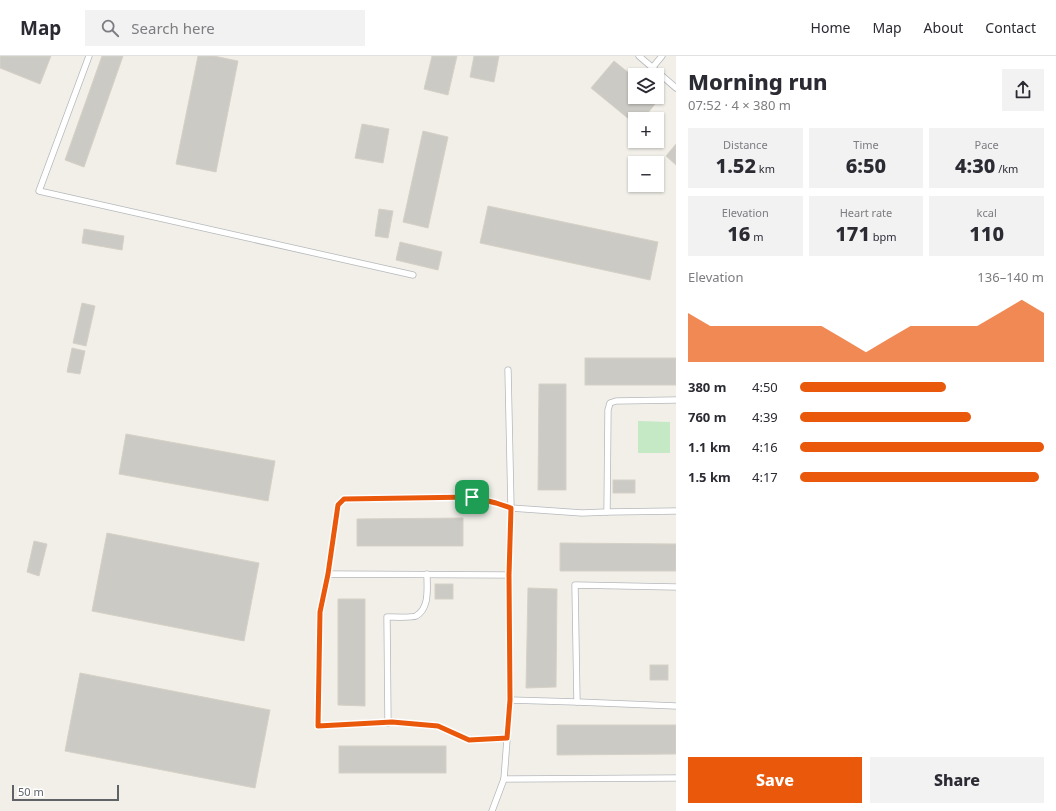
<!DOCTYPE html>
<html lang="en">
<head>
<meta charset="utf-8">
<style>
	body { margin:0; font-family:"Noto Sans",sans-serif; background:#f2f2f3; color:#2b2b33; height:100vh; display:flex; flex-direction:column; font-size:15px; white-space:nowrap }
	* { box-sizing:border-box; margin:0 }
	p { font-size:13px; color:#7c7c81 }
	.icon { flex:none; width:22px; height:22px; fill:none; stroke:currentColor; stroke-width:2; stroke-linecap:round; stroke-linejoin:round }
	.map { position:relative; flex:1; overflow:hidden }
	.panel { display:flex; flex-direction:column; background:#fff; width:380px }
	.panel>* { flex:none }
	.buttons { position:absolute; left:628px; top:12px; display:grid; gap:8px }
	.buttons a { display:grid; place-items:center; width:36px; height:36px; border-radius:0px; background:#fff; box-shadow:0 1px 3px #0004; font-size:20px }
	.scale { position:absolute; left:12px; bottom:10px; width:107px; box-sizing:border-box; padding-left:4px; border:2px solid #5f6368; border-top:0; font-size:11px; line-height:14px; white-space:nowrap; color:#5f6368; -webkit-text-stroke:3px #fff; paint-order:stroke }
	.pin { position:absolute; display:grid; place-items:center; width:34px; height:34px; color:#fff; margin:-17px; border-radius:8px; box-shadow:0 2px 6px #0006 }
	.round { display:grid; place-items:center; flex:none; width:42px; height:42px; border-radius:0px; background:#f2f2f3 }
	.headline { display:flex; align-items:center; justify-content:space-between; height:68px; padding:0 12px }
	h1 { font-size:22px; font-weight:800; line-height:30px }
	.stats { display:grid; grid-template-columns:repeat(3,1fr); gap:6px; height:68px; padding:4px 12px }
	.stats div { display:grid; align-content:center; border-radius:0px; background:#f2f2f3; text-align:center }
	.stats b { font-size:20px; font-weight:800 }
	.stats small { font-size:11px; font-weight:400 }
	.stats p { font-size:11px }
	.chart { height:112px; padding:8px 12px }
	.chart p { display:flex; justify-content:space-between }
	.chart svg { width:100%; height:72px; margin-top:4px; fill:#ea580c; opacity:.7 }
	.primary-button { display:flex; gap:8px; margin-top:auto; padding:8px 12px }
	.primary-button a { flex:1; height:46px; border-radius:0px; background:#ea580c; color:#fff; font-size:16px; font-weight:800; line-height:46px; text-align:center }
	.primary-button a+a { background:#f2f2f3; color:#2b2b33 }
	ul { padding:0 12px; list-style:none; font-size:13px }
	li { display:grid; grid-template-columns:64px 48px 1fr; align-items:center; height:30px }
	li i { height:10px; border-radius:5px; background:#ea580c }
	header { display:flex; align-items:center; gap:24px; box-sizing:border-box; height:56px; padding:0 20px; background:#fff; border-bottom:1px solid #e1e1e2 }
	header strong { font-size:19px }
	nav { display:flex; gap:22px; margin-inline-start:auto; font-size:14px }
	.search { width:280px; height:36px; background:#f2f2f3; display:flex; align-items:center; gap:10px; box-sizing:border-box; padding:0 14px; border-radius:0px; color:#7c7c81; font-size:15px }
	main { display:flex; flex:1; min-height:0 }
	.map>svg:first-child { display:block }
	.green { fill:#c5e8c5 }
	.building { fill:#cccac5; stroke:#d6d1c6 }
	.lines { fill:none; stroke-linecap:round; stroke-linejoin:round }
	.service-casing { stroke:#b5b8bc; stroke-width:7 }
	.service { stroke:#fff; stroke-width:5.5 }
	.route-casing { stroke:#fff; stroke-width:8 }
	.route { stroke:#ea580c; stroke-width:5 }
</style>
</head>
<body>
<header>
<strong>Map</strong>
<div class="search"><svg class="icon" aria-label="search" viewBox="0 0 24 24"><circle cx="10" cy="10" r="6"/><path d="M15 15l6 6"/></svg>Search here</div>
<nav><a>Home</a><a>Map</a><a>About</a><a>Contact</a></nav>
</header>
<main>
<div class="map">
<svg width="676" height="755" viewBox="0 0 676 755">
	<rect width="100%" height="100%" fill="#f1efe8"/>
	<path class="green" d="M638,365L670,366V397H638Z"/>
	<g class="building">
		<path d="M0,0H51L40,28L0,12Z"/>
		<path d="M102,0H123L84,111L65,104Z"/>
		<path d="M198,0H214L238,5L216,116L176,108Z"/>
		<path d="M432,0H457L448,39L424,33Z"/>
		<path d="M474,0H499L494,26L470,21Z"/>
		<path d="M614,5L635,22V41H657L659,43L643,63H635V68L591,32Z"/>
		<path d="M362,68L389,73L383,107L355,102Z"/>
		<path d="M423,75L448,81L428,172L403,166Z"/>
		<path d="M676,88V109L666,100Z"/>
		<path d="M488,150L658,186L650,224L480,187Z"/>
		<path d="M379,153L393,155L388,182L375,180Z"/>
		<path d="M84,173L124,180L122,194L82,187Z"/>
		<path d="M400,186L442,196L438,214L396,204Z"/>
		<path d="M82,247L95,250L86,290L73,287Z"/>
		<path d="M72,292L85,295L80,318L67,316Z"/>
		<rect x="585" y="302" width="91" height="27"/>
		<path d="M539,328H566V434H538Z"/>
		<path d="M126,378L275,405L268,445L119,418Z"/>
		<rect x="613" y="424" width="22" height="13"/>
		<path d="M463,462V490H357V463Z"/>
		<path d="M107,477L259,507L244,585L92,555Z"/>
		<path d="M34,485L47,488L39,520L27,516Z"/>
		<path d="M560,487L676,488V515H560Z"/>
		<rect x="435" y="528" width="18" height="15"/>
		<path d="M528,532L557,533L556,631L526,632Z"/>
		<path d="M338,543H365V650L338,649Z"/>
		<rect x="650" y="609" width="18" height="15"/>
		<path d="M80,617L270,654L255,732L65,695Z"/>
		<path d="M557,669H676V698L557,699Z"/>
		<rect x="339" y="690" width="107" height="27"/>
	</g>
	<g class="lines">
		<defs>
			<g id="service">
				<path d="M89,0L39,135L413,219"/>
				<path d="M639,0L676,32"/>
				<path d="M652,12L662,0"/>
				<path d="M676,344L616,345L610,347L608,354L607,456L676,455"/>
				<path d="M328,518L338,449L344,443L472,441L496,447L511,452L508,314"/>
				<path d="M510,644L509,519L511,452L582,457L607,456"/>
				<path d="M577,646L676,650"/>
				<path d="M388,667L387,561C394,561 411,562 416,560C430,552 427,532 427,518"/>
				<path d="M507,682L469,684L438,670L392,666L318,670L320,556L328,518L509,519"/>
				<path d="M504,723L676,722"/>
				<path d="M492,755L504,723L510,644L577,646L575,529L676,531"/>
			</g>
		</defs>
		<use href="#service" class="service-casing"/>
		<use href="#service" class="service"/>
	</g>
	<g class="lines">
		<defs>
			<path id="route" d="M472,441L496,447L511,452L509,519L510,644L507,682L469,684L438,670L392,666L318,670L320,556L328,518L338,449L344,443Z"/>
		</defs>
		<use href="#route" class="route-casing"/>
		<use href="#route" class="route"/>
	</g>
</svg>
<div class="buttons">
<a><svg class="icon" aria-label="layers" viewBox="0 0 24 24"><path d="M12 4l9 5-9 5-9-5zM3 14l9 5 9-5"/></svg></a>
<a>+</a>
<a>−</a>
</div>
<div class="scale">50 m</div>
<div class="pin" style="left:472px;top:441px;background:#1e9e55"><svg class="icon" aria-label="arrive" viewBox="0 0 24 24"><path d="M6 21V4h12l-3 4 3 4H6"/></svg></div>
</div>
<section class="panel">
<div class="headline"><div><h1>Morning run</h1><p>07:52 · 4 × 380 m</p></div><a class="round"><svg class="icon" aria-label="share" viewBox="0 0 24 24"><path d="M12 15V3M7 8l5-5 5 5M5 13v7h14v-7"/></svg></a></div>
<div class="stats">
<div><p>Distance</p><b>1.52<small> km</small></b></div>
<div><p>Time</p><b>6:50</b></div>
<div><p>Pace</p><b>4:30<small> /km</small></b></div>
</div>
<div class="stats">
<div><p>Elevation</p><b>16<small> m</small></b></div>
<div><p>Heart rate</p><b>171<small> bpm</small></b></div>
<div><p>kcal</p><b>110</b></div>
</div>
<div class="chart"><p><span>Elevation</span>136–140 m</p>
<svg viewBox="0 0 160 44" preserveAspectRatio="none"><path d="M0 44V14L10 22L20 22L30 22L40 22L50 22L60 22L70 30L80 38L90 30L100 22L110 22L120 22L130 22L140 14L150 6L160 14V44z"/></svg>
</div>
<ul>
<li><b>380 m</b>4:50<i style="width:60%"></i></li>
<li><b>760 m</b>4:39<i style="width:70%"></i></li>
<li><b>1.1 km</b>4:16<i style="width:100%"></i></li>
<li><b>1.5 km</b>4:17<i style="width:98%"></i></li>
</ul>
<div class="primary-button"><a>Save</a><a>Share</a></div>
</section>
</main>
</body>
</html>
